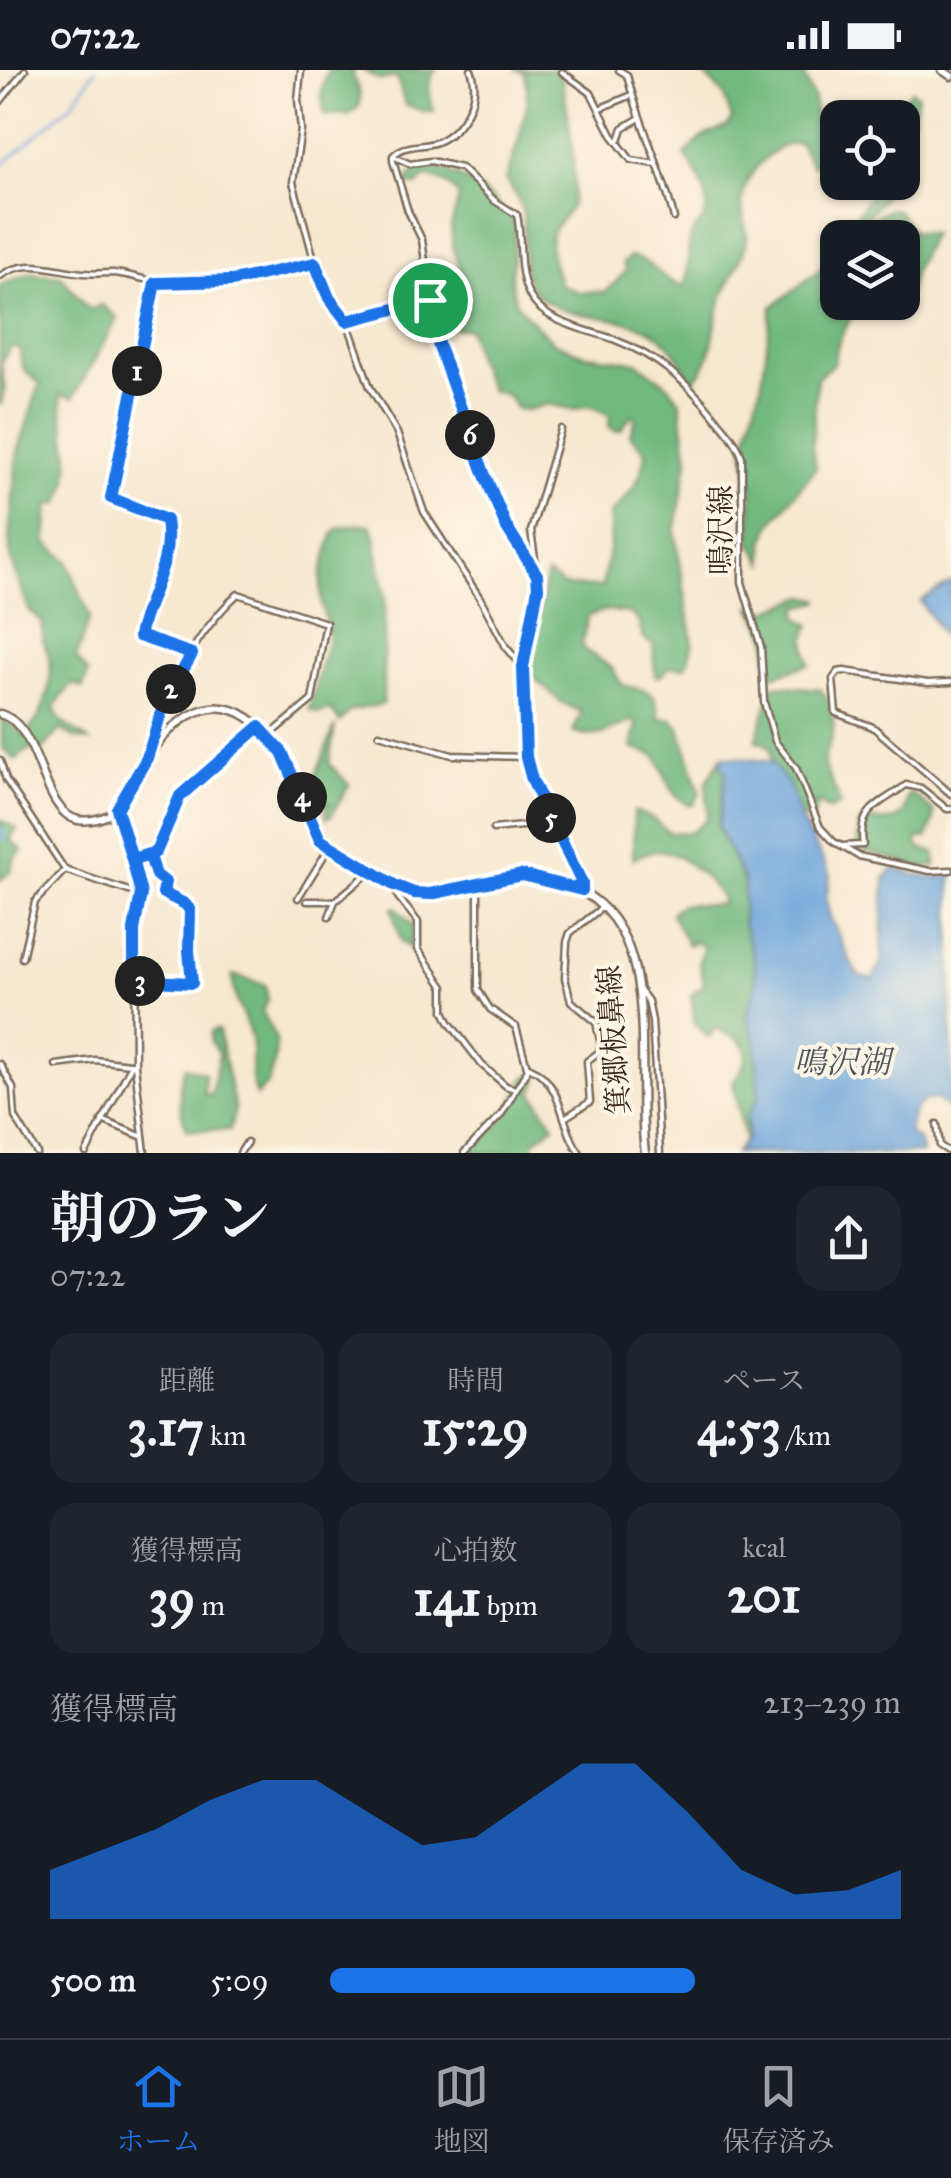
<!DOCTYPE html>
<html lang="ja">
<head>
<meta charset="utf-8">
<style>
	body { margin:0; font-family:"IM FELL Great Primer","Noto Serif JP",serif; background:#20242c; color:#f1f3f6; height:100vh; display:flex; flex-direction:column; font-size:38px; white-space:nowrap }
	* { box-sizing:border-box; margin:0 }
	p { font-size:32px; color:#9ea1a6 }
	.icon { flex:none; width:55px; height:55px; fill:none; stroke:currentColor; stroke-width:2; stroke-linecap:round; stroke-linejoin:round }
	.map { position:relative; height:1083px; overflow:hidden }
	.sheet { display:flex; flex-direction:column; background:#171b24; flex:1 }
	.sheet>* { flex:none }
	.buttons { position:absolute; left:820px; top:30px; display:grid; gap:20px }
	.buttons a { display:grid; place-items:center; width:100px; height:100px; border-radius:20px; background:#171b24; box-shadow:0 2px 8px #0004; font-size:50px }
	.pin { position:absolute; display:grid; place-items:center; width:85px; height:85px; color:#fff; margin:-42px; border:5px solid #fff; border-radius:50%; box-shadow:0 2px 10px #0007 }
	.km { position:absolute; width:50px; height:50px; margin:-25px; border-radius:50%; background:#222; color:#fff; font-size:28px; line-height:50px; text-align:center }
	.round { display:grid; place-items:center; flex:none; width:105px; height:105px; border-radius:30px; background:#20242c }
	.overview { display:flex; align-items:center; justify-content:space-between; height:170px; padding:0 50px }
	h1 { font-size:55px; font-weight:700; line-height:75px }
	.metrics { display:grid; grid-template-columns:repeat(3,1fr); gap:15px; height:170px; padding:10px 50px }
	.metrics div { display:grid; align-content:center; border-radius:25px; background:#20242c; text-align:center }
	.metrics b { font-size:50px; font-weight:700 }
	.metrics small { font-size:28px; font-weight:400 }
	.metrics p { font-size:28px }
	.chart { height:280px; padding:20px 50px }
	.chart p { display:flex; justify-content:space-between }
	.chart svg { width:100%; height:180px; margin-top:10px; fill:#1a73e8; opacity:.7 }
	ul { padding:0 50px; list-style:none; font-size:32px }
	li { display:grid; grid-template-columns:160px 120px 1fr; align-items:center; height:75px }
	li i { height:25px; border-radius:12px; background:#1a73e8 }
	.status { display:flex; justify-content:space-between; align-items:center; height:70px; padding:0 50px; background:#171b24; direction:ltr }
	.status svg { height:28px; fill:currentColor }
	.dock { display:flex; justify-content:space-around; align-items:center; height:140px; border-top:2px solid #363941; background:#171b24; font-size:28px; color:#9ea1a6 }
	.dock a { display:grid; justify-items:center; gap:5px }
	.dock .selected { color:#1a73e8 }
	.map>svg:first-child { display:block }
	.forest { fill:#72b980; stroke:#56724f; stroke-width:2.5 }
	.water { fill:#6da5dc; stroke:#54687d; stroke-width:2.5 }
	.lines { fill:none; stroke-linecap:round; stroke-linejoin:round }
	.stream { stroke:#6da5dc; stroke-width:2.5 }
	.river { stroke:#6da5dc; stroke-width:10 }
	.street-casing { stroke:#7d6c5c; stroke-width:9 }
	.secondary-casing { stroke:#7d6c5c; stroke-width:11 }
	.street { stroke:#fff; stroke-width:4 }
	.secondary { stroke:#fff; stroke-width:6 }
	.route-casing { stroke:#fff; stroke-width:20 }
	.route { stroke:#1a73e8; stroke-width:12 }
	.labels { text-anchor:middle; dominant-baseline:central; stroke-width:8; stroke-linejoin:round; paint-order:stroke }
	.street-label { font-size:30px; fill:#3b2a1e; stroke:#fcf5e5 }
	.water-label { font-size:32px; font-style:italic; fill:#4c5560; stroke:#fcf5e5 }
</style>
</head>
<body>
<div class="status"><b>07:22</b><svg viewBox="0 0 49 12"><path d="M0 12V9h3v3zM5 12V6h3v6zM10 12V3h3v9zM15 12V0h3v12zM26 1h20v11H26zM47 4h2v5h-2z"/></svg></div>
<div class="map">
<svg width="951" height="1083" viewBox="0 0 951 1083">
	<rect width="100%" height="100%" fill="#fcf5e5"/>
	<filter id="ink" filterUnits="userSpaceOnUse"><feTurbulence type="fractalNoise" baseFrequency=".01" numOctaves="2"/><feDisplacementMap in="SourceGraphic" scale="20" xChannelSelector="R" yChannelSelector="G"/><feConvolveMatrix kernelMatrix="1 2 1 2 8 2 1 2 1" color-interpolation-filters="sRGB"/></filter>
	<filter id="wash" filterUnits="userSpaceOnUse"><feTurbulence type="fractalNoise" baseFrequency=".0048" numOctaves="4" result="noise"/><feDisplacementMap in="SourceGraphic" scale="40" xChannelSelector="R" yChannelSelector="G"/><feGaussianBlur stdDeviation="2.25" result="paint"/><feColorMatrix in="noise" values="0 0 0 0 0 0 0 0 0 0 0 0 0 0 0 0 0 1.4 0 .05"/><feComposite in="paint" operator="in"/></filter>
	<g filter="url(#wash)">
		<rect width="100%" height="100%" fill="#f7e8d0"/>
		<g class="forest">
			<path d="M328,0H354L353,7L360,24L359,36L350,44L325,45L321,23Z"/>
			<path d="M363,0H436C425,12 430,27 434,41H423L405,34L397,7L380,10Z"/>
			<path d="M515,0H560C566,31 580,106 571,135C568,144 558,152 553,161C546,177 554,200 561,215L578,222H606L626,201L623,193L629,187C650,187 663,213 684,216C690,200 687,186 690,169C692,159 704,153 706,143C711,124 694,99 685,84L704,66L728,56L732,49L724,25L700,0H801L814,28L816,55L828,79L829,88L812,96L799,73C771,72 740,109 742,136C742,149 749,161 746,174C741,195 727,211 721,231C712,258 716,290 693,311C682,294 672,274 655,263C621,242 569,252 538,225C515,204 528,171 523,144C521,131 513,121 506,110C514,84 535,27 524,2Z"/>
			<path d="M911,20L918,25L913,47L903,59L902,48L891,47Z"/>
			<path d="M435,97C470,108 494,127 516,155L511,210L515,231L527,246L553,272L586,285L637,292L668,315L680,331L688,390L675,462L693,573L686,597H669L661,606H655L653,575L643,568L638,551L630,543L606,540L588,546L582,573L585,580L612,598L622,615C649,622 656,618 659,648L671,649L680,658L700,723L694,735H688L674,724L656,686L632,678L637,654L633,650C614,659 594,672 573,662L582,642L561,632L529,604L528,586L547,504L564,516L602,517L610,475V444C629,426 643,409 646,382L630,365L636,348L631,345L621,360L615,361L609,356L610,345C598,339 586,332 575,340L547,334L529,340L517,339L507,325L490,320L476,288L469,259L452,258L448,253L463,220L461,202L453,179L451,156L459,127C453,116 437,107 425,107L417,116L406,113L416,99Z"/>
			<path d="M875,113H892L881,131L852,163C850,143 873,130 875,113Z"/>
			<path d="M890,139L897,140L913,162L932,163L914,200L907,227H903L902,168L858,167L878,144Z"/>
			<path d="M837,186L838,232L857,233C849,256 836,268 834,293L817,308L812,378L816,398L771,454L764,472V493L751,472L752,419L744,377L762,311L772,237Z"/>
			<path d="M30,203L61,206L87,238L94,239L101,234L118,248L73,328L61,324C61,367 81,392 59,434H49L46,472L67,490L90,547L76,588L88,603L83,618L72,614C68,621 59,628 56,635C51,652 79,661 89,671L74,668L61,659L43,680H28L15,690L2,677V648L23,664C43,651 53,615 50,591C47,574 41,577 43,553L29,540L11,489L9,469L17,385L40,313C25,304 20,297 20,280L12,276L1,292L5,321L0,336V215Z"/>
			<path d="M362,454L370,455L374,462L385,526L383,634L350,641L340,652L331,640L318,643L309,640L329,565L321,533V506L327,483L333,464L338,458Z"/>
			<path d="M805,526L819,529V532L798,537L799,548L811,555C802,566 806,581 810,594L769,607L767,566L751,536L768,541Z"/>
			<path d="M773,615L820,619C830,630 836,651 832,666C830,677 821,685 825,697C829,710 838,721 840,735L828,740L818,732L813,748H800L789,714L771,692V680L766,674L756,671Z"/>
			<path d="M335,656L329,693L349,715L331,746L326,748L325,740L330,733L310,739L305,732Z"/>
			<path d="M722,686L721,695L726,703L718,758L744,811L743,853L754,889L756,914L747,946L755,970L759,1026L746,1054L749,1066L745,1072L733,1013C741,999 757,983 738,969C730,964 723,964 716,957L709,968L695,954L691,925L704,915L699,891L704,877L695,872L688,875L671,844C683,825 705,840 723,833C718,816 683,785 664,781C653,779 643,784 633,789L634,741L652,748L669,763L692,762L705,750L708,741L706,713Z"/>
			<path d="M912,724L933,741L934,749L927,768H919L917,774L919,778L935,783L936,796L922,798L859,779L857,775L859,753C880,745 880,759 904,744L908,725Z"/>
			<path d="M0,750L17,759L10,770L23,781L15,787L11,801L0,810Z"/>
			<path d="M396,837L413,856L411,879L401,871L392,839Z"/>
			<path d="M233,905L265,915L268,930L262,940L276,970L275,990L268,1013L256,1026C248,1007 255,988 251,968C246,946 231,929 233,905Z"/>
			<path d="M218,960L235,1039L230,1060H187C179,1040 177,1017 185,997L205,1003L204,1023L211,1025L219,984L211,972V961Z"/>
			<path d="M531,1005L538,1011L532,1021L554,1056L534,1071L533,1083H468L505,1048L526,1007Z"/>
		</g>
		<g class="water">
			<path d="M951,512V561L943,565L920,531Z"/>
			<path d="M722,686L771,692L789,714L800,748L823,790L830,806L826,830L830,847L855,901L861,907L873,909L881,893L885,808L893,799L930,808L951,806V1040L936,1029C913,1029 912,1045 909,1064L920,1072L922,1083H735L748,1066L747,1046L759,1026L755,970L747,946L756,914L754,889L743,853L744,811L718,757L726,703L721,695Z"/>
		</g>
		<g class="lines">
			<path class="stream" d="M0,97L73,33L95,0"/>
			<path class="river" d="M0,763V767"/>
		</g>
	</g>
	<g filter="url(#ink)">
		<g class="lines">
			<defs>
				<g id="street">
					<path d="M301,0L298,30L301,60L293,112L315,193L329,228L347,251L370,317L397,363L424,442L480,528L506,577L523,597"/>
					<path d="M471,0C482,26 462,61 437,72C421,78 404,73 393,86V91L408,141L422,170L436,268L500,444L537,505V518L523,597L525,687L532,710L582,813V820"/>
					<path d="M619,0L627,5C639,54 662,98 674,148"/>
					<path d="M562,2L591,23L612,65L631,90L656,94"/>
					<path d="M0,32L25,0"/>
					<path d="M601,38L632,25"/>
					<path d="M619,70L623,58L638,49"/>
					<path d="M393,86L410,94L431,91L461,98L495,131L517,145C523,173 516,203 531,228C546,253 588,260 613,269C657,286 688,312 716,348C726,360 737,372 742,387V512L761,577L764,632L775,671L796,698L820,757L834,772L858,786L930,801L951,800"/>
					<path d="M0,206C28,187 52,200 83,203C93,204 103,203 114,203C135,205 154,214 175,214C223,214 267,205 313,193"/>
					<path d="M155,213L111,428L166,450C173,496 147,525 139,566L191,584"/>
					<path d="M347,251L429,230"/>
					<path d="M532,493L535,489L531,461L561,359"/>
					<path d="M951,612L928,613L844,601L838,602L833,609L836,643L873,657L951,724"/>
					<path d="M379,664L452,685L525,687"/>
					<path d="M147,686C155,634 199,559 238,524L326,553L312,630L269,666"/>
					<path d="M0,690L6,710L65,800L141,825"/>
					<path d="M117,739C127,785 148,812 134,860L135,995L145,1083"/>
					<path d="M493,759L553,753"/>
					<path d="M840,776L863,775C857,738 881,734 906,715L921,718L947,739H951"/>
					<path d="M133,789L156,783L180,726L259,657"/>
					<path d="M478,813V920L490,939L516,957L527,997"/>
					<path d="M394,815L398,827L418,852V879L444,917V941L449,952L482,995L506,1016L515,1019"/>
					<path d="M298,828L329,778"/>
					<path d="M307,831H335"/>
					<path d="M329,847L335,831L370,802"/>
					<path d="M22,888L35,832L65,800"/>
					<path d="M134,911L192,913L189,880L190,840L185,833L163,823L165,812L155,805L150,786"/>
					<path d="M639,919L648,931L652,951L660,1083"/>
					<path d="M0,994L13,1018L15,1047L37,1083"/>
					<path d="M56,995L95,990L130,994"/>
					<path d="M566,1047L590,1032L587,991L599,982L601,975L596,952L571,931L565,908L567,872L570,863L600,839"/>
					<path d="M102,1050L143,1067"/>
					<path d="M937,1054L940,1076L948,1081"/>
					<path d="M86,1083L132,994"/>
					<path d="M240,1083L247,1072"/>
					<path d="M464,1083L501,1045L529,997C565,1014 559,1055 580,1083"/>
				</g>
				<g id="secondary">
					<path d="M942,0L951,6"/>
					<path d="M0,644C42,655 40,742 78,750C90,752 106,748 115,741C130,729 137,705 147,689C168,656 206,620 247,647C280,668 292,701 305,735C310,747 313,760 321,770C333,785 357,794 373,803C391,814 408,824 429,824C460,822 489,806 520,805C533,804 545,808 558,812C671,843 633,995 645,1083"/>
				</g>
			</defs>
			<use href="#street" class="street-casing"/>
			<use href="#secondary" class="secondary-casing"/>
			<use href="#street" class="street"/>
			<use href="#secondary" class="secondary"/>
		</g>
	</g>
	<g class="lines" filter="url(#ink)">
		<defs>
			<path id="route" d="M430,230L347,251L329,228L315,193L232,211L155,213L111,428L166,450C173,495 147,526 139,566L192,584L164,634L147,688L117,739L132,789L150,786L156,805L165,812L163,823L185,834L190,840L189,880L192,913L134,910V860L141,824L132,789L156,782L180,726L259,657L282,682L320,770L394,815L414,823L430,824L522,805L582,820V813L532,710L526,687L523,597L538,518L537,505L506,456L484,403L436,268L430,230"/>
		</defs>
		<use href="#route" class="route-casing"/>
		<use href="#route" class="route"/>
	</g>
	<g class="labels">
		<g class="street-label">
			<text transform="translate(721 460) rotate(-90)">鳴沢線</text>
			<text transform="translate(614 970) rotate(-94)">箕郷板鼻線</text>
		</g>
		<g class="water-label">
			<text x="842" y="992">鳴沢湖</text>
		</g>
	</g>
</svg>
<div class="buttons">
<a><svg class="icon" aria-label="locate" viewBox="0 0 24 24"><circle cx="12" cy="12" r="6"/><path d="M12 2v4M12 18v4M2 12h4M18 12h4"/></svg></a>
<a><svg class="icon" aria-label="layers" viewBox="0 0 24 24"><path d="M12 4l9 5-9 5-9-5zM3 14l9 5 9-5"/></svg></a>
</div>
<div class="pin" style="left:430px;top:230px;background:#1e9e55"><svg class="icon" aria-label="arrive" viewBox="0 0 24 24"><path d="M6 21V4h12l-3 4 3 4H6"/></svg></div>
<b class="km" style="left:137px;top:301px">1</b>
<b class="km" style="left:171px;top:619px">2</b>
<b class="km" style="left:140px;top:911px">3</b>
<b class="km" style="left:302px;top:727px">4</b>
<b class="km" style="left:551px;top:748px">5</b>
<b class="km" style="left:470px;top:365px">6</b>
</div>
<section class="sheet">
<div class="overview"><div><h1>朝のラン</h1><p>07:22</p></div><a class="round"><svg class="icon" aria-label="share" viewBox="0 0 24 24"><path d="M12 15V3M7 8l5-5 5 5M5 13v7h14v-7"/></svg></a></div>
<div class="metrics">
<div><p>距離</p><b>3.17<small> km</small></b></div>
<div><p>時間</p><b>15:29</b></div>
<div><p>ペース</p><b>4:53<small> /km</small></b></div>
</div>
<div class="metrics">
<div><p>獲得標高</p><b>39<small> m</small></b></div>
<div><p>心拍数</p><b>141<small> bpm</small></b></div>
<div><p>kcal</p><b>201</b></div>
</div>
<div class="chart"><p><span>獲得標高</span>213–239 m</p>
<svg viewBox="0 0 160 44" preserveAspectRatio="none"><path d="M0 44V32L10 27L20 22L30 15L40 10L50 10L60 18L70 26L80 24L90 15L100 6L110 6L120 18L130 32L140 38L150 37L160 32V44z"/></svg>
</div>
<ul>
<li><b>500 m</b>5:09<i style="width:64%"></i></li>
</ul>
</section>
<nav class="dock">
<a class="selected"><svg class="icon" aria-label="home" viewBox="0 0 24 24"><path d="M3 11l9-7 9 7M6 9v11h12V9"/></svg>ホーム</a>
<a><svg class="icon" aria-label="map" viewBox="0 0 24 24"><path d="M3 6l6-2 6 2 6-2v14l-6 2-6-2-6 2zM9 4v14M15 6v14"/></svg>地図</a>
<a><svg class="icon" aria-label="saved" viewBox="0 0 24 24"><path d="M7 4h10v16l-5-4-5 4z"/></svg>保存済み</a>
</nav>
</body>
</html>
